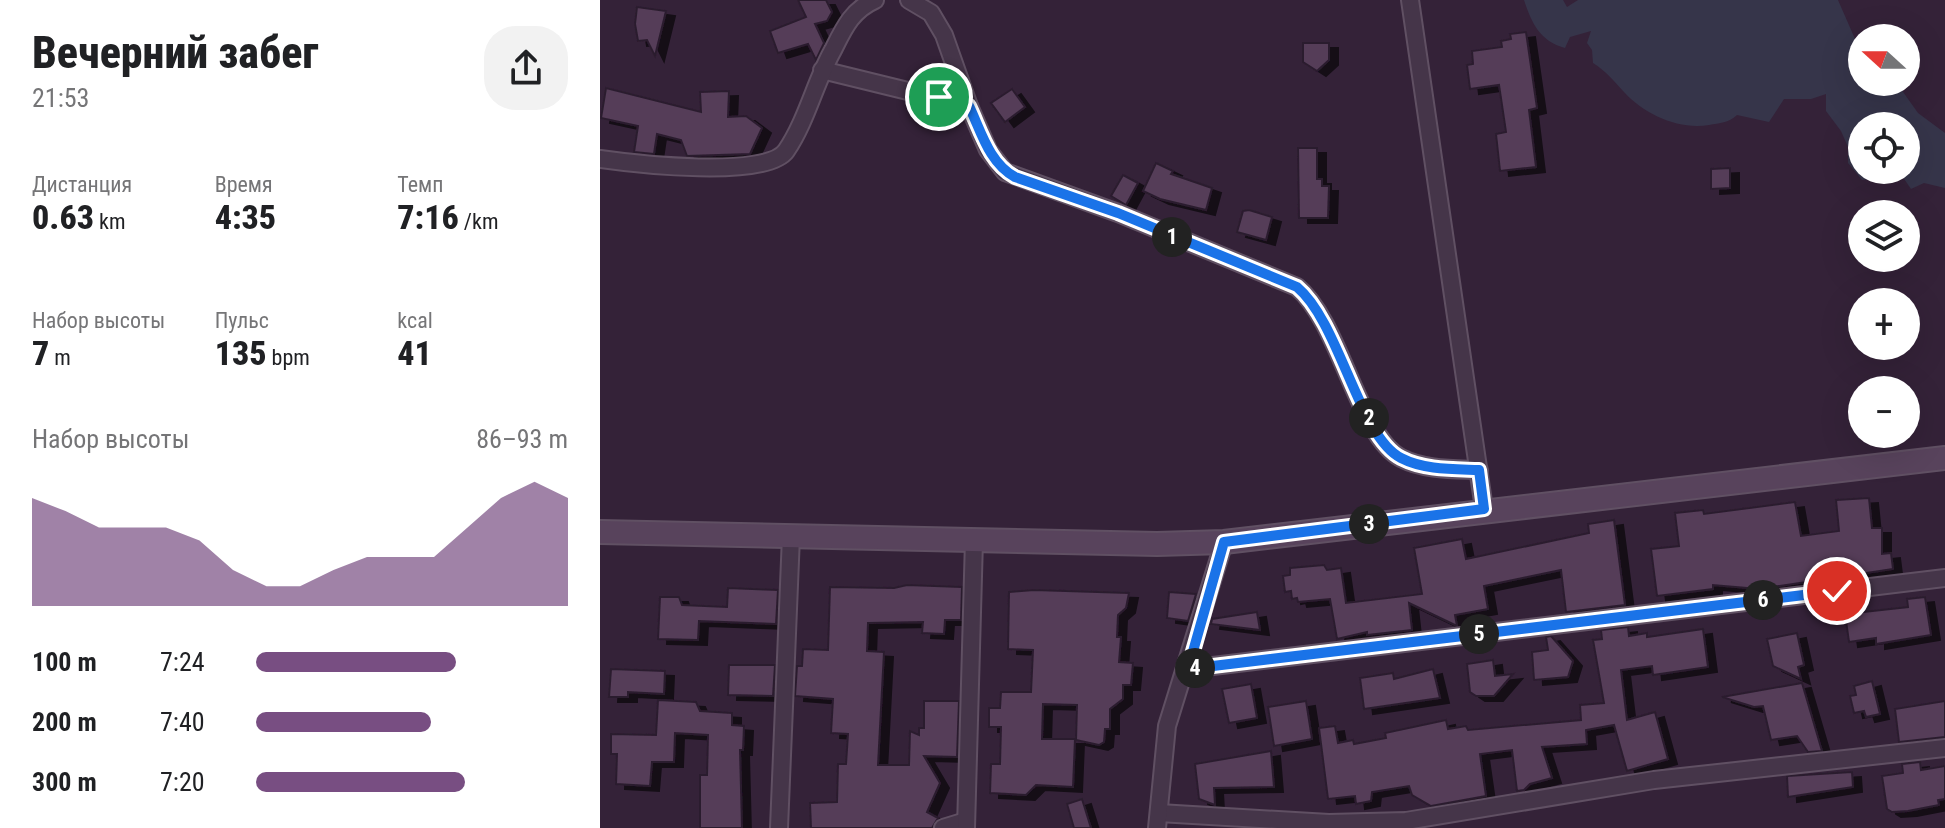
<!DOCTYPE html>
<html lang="ru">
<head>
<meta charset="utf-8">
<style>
	body { margin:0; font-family:"Roboto Condensed",sans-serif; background:#f2f2f2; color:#202124; height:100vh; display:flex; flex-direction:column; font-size:30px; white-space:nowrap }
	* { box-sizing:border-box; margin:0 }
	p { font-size:26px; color:#757577 }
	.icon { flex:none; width:44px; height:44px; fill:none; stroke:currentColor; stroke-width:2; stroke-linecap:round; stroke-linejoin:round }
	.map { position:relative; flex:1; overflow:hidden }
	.drawer { display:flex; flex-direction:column; background:#fff; width:600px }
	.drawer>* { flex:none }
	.needle { width:52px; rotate:291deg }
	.fabs { position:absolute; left:1248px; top:24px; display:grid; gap:16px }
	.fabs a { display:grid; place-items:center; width:72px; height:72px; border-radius:50%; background:#fff; box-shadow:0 8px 32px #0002; font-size:40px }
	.pin { position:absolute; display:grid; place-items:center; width:68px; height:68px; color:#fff; margin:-34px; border:4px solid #fff; border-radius:50%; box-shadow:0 2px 8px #0007 }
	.km { position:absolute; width:40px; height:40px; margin:-20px; border-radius:50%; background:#222; color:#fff; font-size:22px; line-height:40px; text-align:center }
	.round { display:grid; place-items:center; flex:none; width:84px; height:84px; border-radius:32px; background:#f2f2f2 }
	.head { display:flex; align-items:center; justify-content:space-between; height:136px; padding:0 32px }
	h1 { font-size:44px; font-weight:800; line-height:60px }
	.metrics { display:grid; grid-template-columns:repeat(3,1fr); gap:12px; height:136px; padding:8px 32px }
	.metrics div { display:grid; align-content:center }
	.metrics b { font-size:34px; font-weight:800 }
	.metrics small { font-size:22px; font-weight:400 }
	.metrics p { font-size:22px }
	.chart { height:224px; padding:16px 32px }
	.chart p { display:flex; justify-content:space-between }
	.chart svg { width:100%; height:144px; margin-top:8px; fill:#784e82; opacity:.7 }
	ul { padding:0 32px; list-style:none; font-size:26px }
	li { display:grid; grid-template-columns:128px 96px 1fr; align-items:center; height:60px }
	li i { height:20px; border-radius:10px; background:#784e82 }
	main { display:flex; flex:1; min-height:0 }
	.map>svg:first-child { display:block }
	.green { fill:#36354a }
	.building { fill:#543e58; stroke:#2c1c2f; stroke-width:2; filter:url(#shadow) }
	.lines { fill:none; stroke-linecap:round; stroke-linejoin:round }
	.minor-casing { stroke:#605063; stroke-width:20 }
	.secondary-casing { stroke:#605063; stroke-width:26 }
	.minor { stroke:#453549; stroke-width:16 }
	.secondary { stroke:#58435c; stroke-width:22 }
	.route-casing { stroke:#fff; stroke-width:16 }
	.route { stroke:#1a73e8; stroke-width:10 }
</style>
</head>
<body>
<main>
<section class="drawer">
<div class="head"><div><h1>Вечерний забег</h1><p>21:53</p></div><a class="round"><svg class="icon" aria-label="share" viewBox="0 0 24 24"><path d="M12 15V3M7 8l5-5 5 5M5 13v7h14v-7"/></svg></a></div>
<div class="metrics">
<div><p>Дистанция</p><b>0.63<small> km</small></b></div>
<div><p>Время</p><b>4:35</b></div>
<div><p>Темп</p><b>7:16<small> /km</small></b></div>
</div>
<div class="metrics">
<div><p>Набор высоты</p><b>7<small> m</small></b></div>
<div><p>Пульс</p><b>135<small> bpm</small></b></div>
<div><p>kcal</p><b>41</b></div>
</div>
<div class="chart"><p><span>Набор высоты</span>86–93 m</p>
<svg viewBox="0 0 160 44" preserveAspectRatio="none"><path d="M0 44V11L10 15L20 20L30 20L40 20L50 24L60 33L70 38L80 38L90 33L100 29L110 29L120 29L130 20L140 11L150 6L160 11V44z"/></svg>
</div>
<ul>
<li><b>100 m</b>7:24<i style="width:64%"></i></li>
<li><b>200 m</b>7:40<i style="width:56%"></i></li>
<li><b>300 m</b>7:20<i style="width:67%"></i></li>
</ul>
</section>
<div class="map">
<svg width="1345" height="828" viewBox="0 0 1345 828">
	<defs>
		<filter id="shadow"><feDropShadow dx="9" dy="5" stdDeviation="0" flood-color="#0009"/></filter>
	</defs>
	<rect width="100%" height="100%" fill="#342238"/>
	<path class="green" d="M924,0H963L967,7L978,0H1238L1262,55V82H1296L1318,113L1345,133V188L1324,183L1311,189L1298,170H1306V126H1262V170H1293L1279,178L1262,180L1248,163V147L1241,131L1226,111V94L1211,99H1184L1169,122L1137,115C1128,123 1120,123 1109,125C1079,130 1045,115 1024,92C1013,80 1007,72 993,63L992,50L987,43L991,31L970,37L965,48C940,41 932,24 924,0Z"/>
	<g class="building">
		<path d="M198,0H226L232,12L227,21L215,24L224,43L216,60L208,44L178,53L170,31L206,17Z"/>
		<path d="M37,7L66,11L55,56L47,40L38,41L35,24Z"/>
		<path d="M926,32L937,108L929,110L936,167L900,171L896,134L906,132L899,85L870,89L867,65L873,64L872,51L902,47L901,41L911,39L910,34Z"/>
		<path d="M703,43H729V60L717,71L703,62Z"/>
		<path d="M6,88L101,112L100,92L129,91L128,117L146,116L162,128L150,154L87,156L81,140L57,134L54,154L34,152L38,126L1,118Z"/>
		<path d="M412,89L425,107L405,122L391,103Z"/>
		<path d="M698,148H717V179H722V186H729L728,218H699Z"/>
		<path d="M556,163L573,171L571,174L612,188L606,210L560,199L543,191Z"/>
		<path d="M1130,168V188L1111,189V169Z"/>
		<path d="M523,175L538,183L526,205L511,196Z"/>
		<path d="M649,210L672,217L666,240L637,232L643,211Z"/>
		<path d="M1269,498L1272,528H1282V554L1291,553L1293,569L1159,589L1113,585V589L1057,596L1051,549L1079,546L1075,513L1103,510L1104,514L1195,502L1201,536L1239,531L1236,500Z"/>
		<path d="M1014,520L1025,605L966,612L961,570L884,586L888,609L855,615L857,626L809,603L812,630L767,635V632L737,639L730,599L698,602L697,598L692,599L691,591L685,592L683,576L690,575V568L724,565L727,570L741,568L746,603L822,594L814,548L862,539L866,559L989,533L988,524Z"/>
		<path d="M307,585L362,587L361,620H345L344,634L322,633L323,622L268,623L267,651L284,652L278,765H309L310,731L319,735V728H324V701H359L357,757L324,756L340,783L327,812L338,818L332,828H211L210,803L237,802L238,764H246L248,734L231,733L233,699L195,696L197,666H202L203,649L228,650L230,587L294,588Z"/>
		<path d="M128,588L178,590L176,624L99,621L98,640L58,639L60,597H79L82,605L127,607Z"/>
		<path d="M434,590L529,593L526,608L518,615L517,637H521L519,662L533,663L531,685H523V699L510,709V729H505L504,742L499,745L476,740L477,705L443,704L442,739H475L473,787L436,785L426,795L390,793L391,764H400L401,727H389V708H400L401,692H431L433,650L408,649L409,592Z"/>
		<path d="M569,592L596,594L588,621L567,618Z"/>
		<path d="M1325,597L1331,635L1276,644V638L1249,642L1245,614L1308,607L1307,599Z"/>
		<path d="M657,612L660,630L611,624L612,619Z"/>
		<path d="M1028,627L1029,636L1047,633V637L1103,629L1108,667L1053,675L1052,666L1021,670L1027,720L1055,712L1068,759L1027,771L1014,725L986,730L987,744L942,747L952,778L930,784L924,790L917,791L912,750L880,754L886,796L831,806L812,795L809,786L772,792L771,801L756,804L755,796L728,799L719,728L735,726L738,743L753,740L754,744L786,738L785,733L846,720L848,729L866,726L868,730L981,720L980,705L1004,703L993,640L1002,639L1001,630Z"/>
		<path d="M1197,633L1204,665L1198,667L1201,679L1173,666L1167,639Z"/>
		<path d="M951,636L973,661L968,677L934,680L932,652L948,650L946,637Z"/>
		<path d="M893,660L895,676L913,674L894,696H876L870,692L867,664Z"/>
		<path d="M129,665H175L173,696L128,695Z"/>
		<path d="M11,669L65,671L64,694L28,692V697H9Z"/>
		<path d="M833,669L840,698L764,709L760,678L793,673L794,679Z"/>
		<path d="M1272,681L1280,714L1266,717L1264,711L1254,713L1250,696L1256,695L1254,686Z"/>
		<path d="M1202,683L1222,751L1208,752L1197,736L1171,740L1163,706L1154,707L1122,697Z"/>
		<path d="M651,684L657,718L629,723L622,689Z"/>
		<path d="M58,700L96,702L100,711L132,713V725L144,726L143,750H140L142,828H100V775H107L108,735L75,733L74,762H52L50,786L16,784L17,754H11V734L56,735Z"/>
		<path d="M706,701L712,739L674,746L668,707Z"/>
		<path d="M1345,701V737L1299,742L1295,709Z"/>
		<path d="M671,751L674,787L614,788L615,805L599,799L595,764Z"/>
		<path d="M1320,762L1321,770L1345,766V799L1338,800L1339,805L1308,811L1292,812L1287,809L1282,776L1303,773L1302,764Z"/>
		<path d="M1252,772L1253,787L1188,797L1187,776Z"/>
		<path d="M482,799L491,828H474L467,804Z"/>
	</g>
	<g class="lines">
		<defs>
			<g id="minor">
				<path d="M309,0L331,13L344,35L369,106L388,150L405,172L518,213L697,287C740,322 759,437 801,458C824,470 853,469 879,470"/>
				<path d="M810,0L884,509"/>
				<path d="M222,70L369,106"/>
				<path d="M0,159C35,164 166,179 186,151C207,120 215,82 233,50C244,28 252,10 275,0"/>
				<path d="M588,669L1345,578"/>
				<path d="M559,813L729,823L806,821L1054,780L1345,748"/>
				<path d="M179,828L191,536"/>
				<path d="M343,828L366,821"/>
				<path d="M366,828L374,540"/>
				<path d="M557,828L567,726L624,542"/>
			</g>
			<path id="secondary" d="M0,532L557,544L624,542L1345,458"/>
		</defs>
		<use href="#minor" class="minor-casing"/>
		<use href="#secondary" class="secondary-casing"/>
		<use href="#minor" class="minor"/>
		<use href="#secondary" class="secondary"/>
	</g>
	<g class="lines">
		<defs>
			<path id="route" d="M339,97L369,106C381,131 389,163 415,177L518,213L697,287C740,323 759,437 801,458C824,470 853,469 879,470L884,509L624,542L588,669L1237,591"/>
		</defs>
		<use href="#route" class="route-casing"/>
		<use href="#route" class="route"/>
	</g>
</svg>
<div class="fabs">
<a><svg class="needle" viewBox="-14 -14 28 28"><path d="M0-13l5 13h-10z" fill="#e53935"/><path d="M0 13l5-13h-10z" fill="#757577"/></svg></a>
<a><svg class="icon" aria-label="locate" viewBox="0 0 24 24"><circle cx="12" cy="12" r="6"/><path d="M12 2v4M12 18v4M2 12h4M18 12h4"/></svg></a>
<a><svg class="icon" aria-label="layers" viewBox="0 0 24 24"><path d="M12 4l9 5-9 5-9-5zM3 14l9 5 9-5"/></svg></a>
<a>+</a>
<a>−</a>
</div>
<div class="pin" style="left:339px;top:97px;background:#1e9e55"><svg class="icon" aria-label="arrive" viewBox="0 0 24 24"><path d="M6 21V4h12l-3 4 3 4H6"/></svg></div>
<div class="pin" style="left:1237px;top:591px;background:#d93025"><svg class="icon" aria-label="check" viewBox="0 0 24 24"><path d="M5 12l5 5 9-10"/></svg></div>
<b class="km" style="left:572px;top:237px">1</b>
<b class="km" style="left:769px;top:418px">2</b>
<b class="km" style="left:769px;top:524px">3</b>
<b class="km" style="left:595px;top:668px">4</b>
<b class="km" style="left:879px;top:634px">5</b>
<b class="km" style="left:1163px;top:600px">6</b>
</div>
</main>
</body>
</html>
